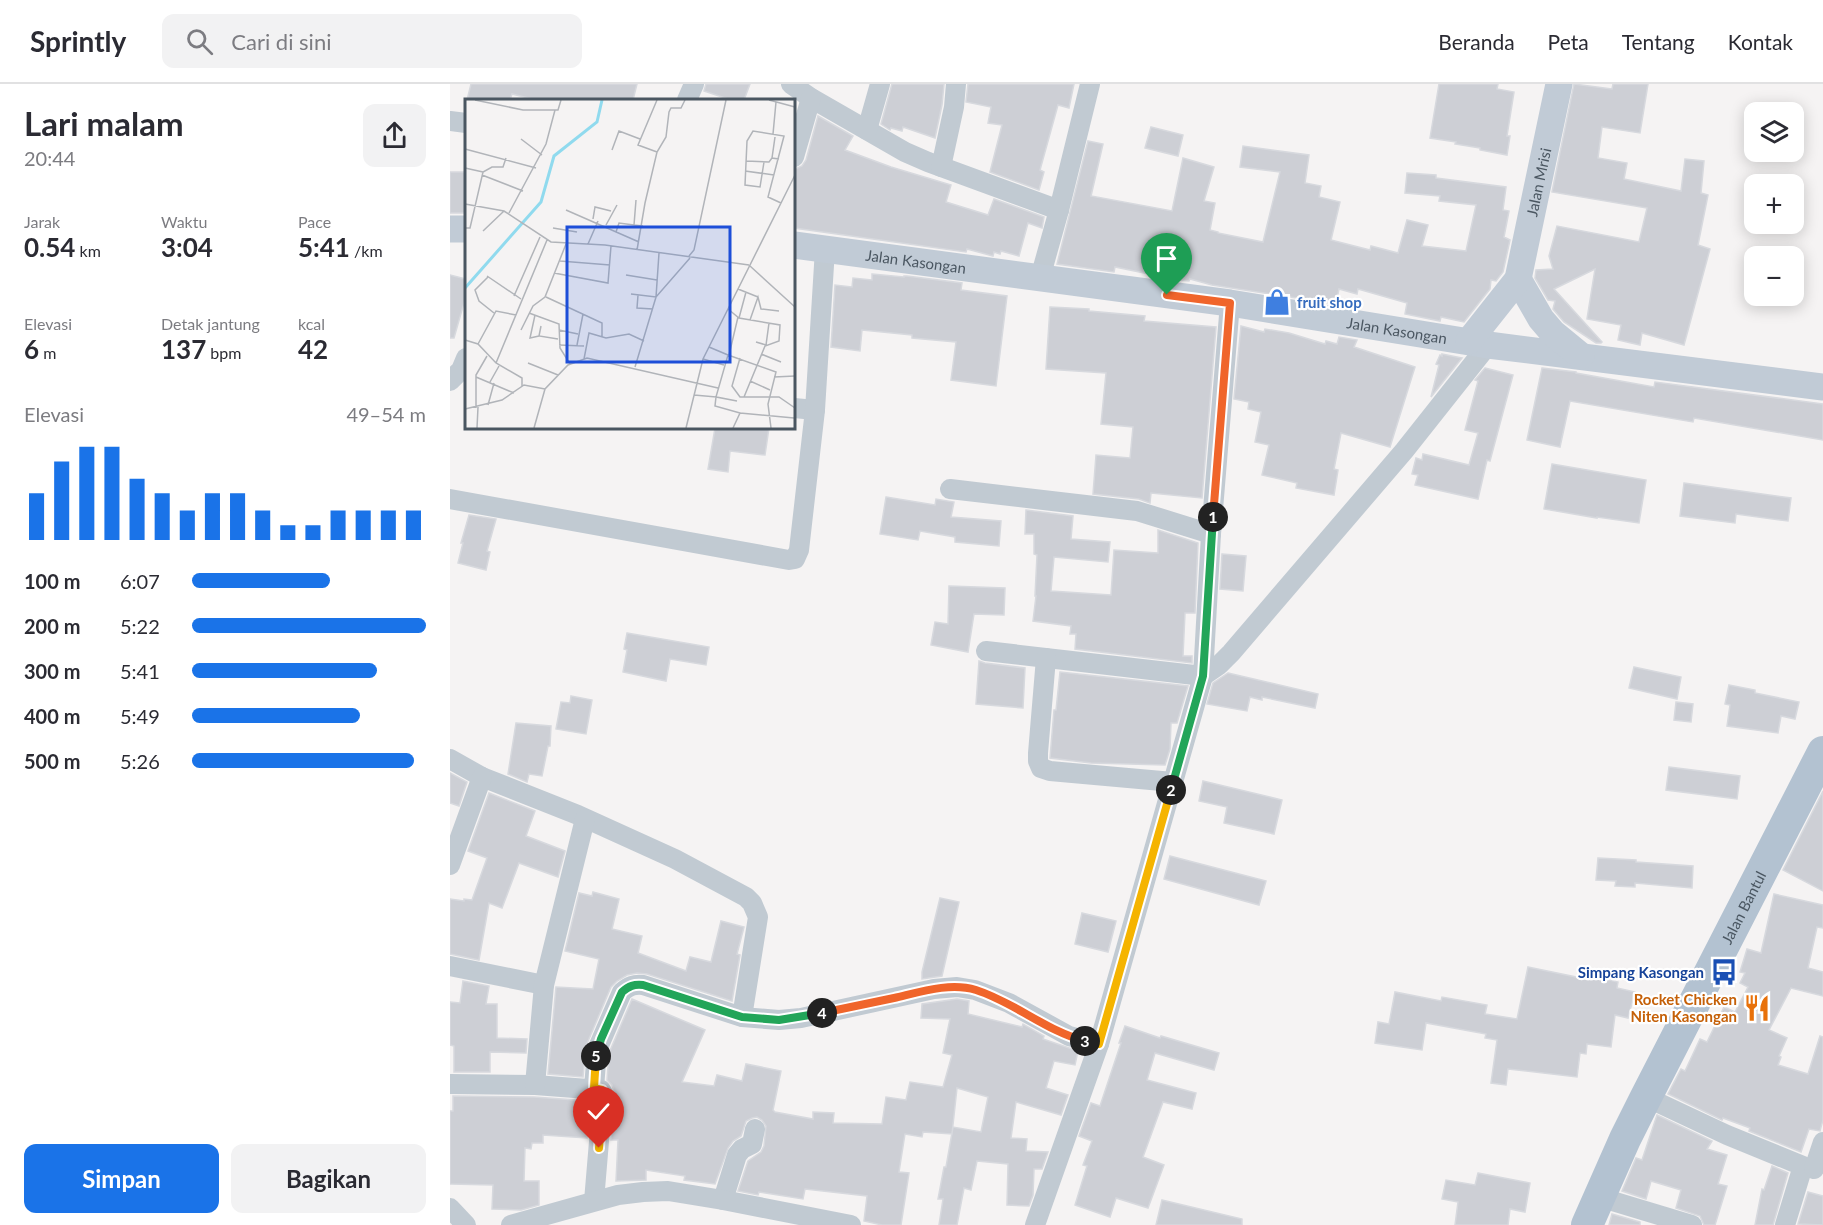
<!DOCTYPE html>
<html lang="id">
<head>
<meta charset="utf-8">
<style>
	body { margin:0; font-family:Lato,sans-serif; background:#f2f2f3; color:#2b2b33; height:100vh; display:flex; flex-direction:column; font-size:22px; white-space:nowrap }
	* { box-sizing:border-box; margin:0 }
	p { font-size:20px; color:#7c7c81 }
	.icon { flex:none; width:33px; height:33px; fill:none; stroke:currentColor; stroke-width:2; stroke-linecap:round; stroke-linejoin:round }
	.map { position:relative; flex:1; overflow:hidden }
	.panel { display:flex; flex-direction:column; background:#fff; width:450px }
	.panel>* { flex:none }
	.tools { position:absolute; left:1294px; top:18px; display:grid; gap:12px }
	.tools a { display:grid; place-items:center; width:60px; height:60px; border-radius:12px; background:#fff; box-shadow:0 3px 15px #0003; font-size:30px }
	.pin { position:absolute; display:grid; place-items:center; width:51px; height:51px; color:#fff; margin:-62px -26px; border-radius:50% 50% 50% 0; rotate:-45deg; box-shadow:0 0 6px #0007 }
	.pin .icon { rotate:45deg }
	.km { position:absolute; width:30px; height:30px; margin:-15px; border-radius:50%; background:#222; color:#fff; font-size:16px; line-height:30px; text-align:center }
	.round { display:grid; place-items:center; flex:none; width:63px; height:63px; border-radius:12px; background:#f2f2f3 }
	.headline { display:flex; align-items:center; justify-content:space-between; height:102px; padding:0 24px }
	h1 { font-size:33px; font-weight:700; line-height:45px }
	.figures { display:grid; grid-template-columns:repeat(3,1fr); gap:9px; height:102px; padding:6px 24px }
	.figures div { display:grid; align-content:center }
	.figures b { font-size:26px; font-weight:700 }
	.figures small { font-size:16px; font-weight:400 }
	.figures p { font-size:16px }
	.chart { height:168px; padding:12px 24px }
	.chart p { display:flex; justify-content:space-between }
	.chart svg { width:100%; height:108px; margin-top:6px; stroke:#1a73e8; stroke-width:6 }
	.cta { display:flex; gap:12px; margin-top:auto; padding:12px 24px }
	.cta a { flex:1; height:69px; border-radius:12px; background:#1a73e8; color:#fff; font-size:24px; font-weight:700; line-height:69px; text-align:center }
	.cta a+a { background:#f2f2f3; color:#2b2b33 }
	ul { padding:0 24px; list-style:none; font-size:20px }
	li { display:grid; grid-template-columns:96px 72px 1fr; align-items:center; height:45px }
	li i { height:15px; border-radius:8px; background:#1a73e8 }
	header { display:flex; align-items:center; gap:36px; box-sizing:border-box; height:84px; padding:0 30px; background:#fff; border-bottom:2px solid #e1e1e2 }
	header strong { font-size:28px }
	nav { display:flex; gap:33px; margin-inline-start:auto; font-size:21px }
	.search { width:420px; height:54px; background:#f2f2f3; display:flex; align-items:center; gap:15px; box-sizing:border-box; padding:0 21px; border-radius:12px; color:#7c7c81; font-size:22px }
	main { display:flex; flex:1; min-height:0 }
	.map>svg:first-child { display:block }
	.building { fill:#cdcfd5; stroke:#d7d9de; stroke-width:1.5 }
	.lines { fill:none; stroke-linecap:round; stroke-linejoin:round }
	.street { stroke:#c1cad2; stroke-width:20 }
	.secondary { stroke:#c1cbd6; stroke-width:27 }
	.primary { stroke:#b3c2d1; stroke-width:32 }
	.split-1-casing { stroke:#fff; stroke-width:12 }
	.split-2-casing { stroke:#fff; stroke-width:12 }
	.split-3-casing { stroke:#fff; stroke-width:12 }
	.split-4-casing { stroke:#fff; stroke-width:12 }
	.split-5-casing { stroke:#fff; stroke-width:12 }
	.split-6-casing { stroke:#fff; stroke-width:12 }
	.split-1 { stroke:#f0652b; stroke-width:8 }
	.split-2 { stroke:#22a559; stroke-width:8 }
	.split-3 { stroke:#f5b400; stroke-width:8 }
	.split-4 { stroke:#f0652b; stroke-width:8 }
	.split-5 { stroke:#22a559; stroke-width:8 }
	.split-6 { stroke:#f5b400; stroke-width:8 }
	.labels { text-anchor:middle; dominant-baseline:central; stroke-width:4.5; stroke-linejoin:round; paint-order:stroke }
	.street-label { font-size:15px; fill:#4a5661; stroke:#fff }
	.shop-label { font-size:15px; font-weight:bold; fill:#366cbe; stroke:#fff; text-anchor:start }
	.transit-label { font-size:15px; font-weight:bold; fill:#164399; stroke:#fff; text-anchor:end }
	.food-label { font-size:15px; font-weight:bold; fill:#c56008; stroke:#fff; text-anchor:end }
	.inset-river { fill:none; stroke:#90daee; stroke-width:3 }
	.inset-road { fill:none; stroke:#b1b4b9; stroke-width:1.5 }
	.view { fill:#1d4ed8; fill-opacity:0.15; stroke:#1d4ed8; stroke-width:3 }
	.inset-edge { fill:none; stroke:#4a5661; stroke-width:3 }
</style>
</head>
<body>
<header>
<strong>Sprintly</strong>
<div class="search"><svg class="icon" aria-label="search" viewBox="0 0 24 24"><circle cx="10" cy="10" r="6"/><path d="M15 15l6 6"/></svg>Cari di sini</div>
<nav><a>Beranda</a><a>Peta</a><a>Tentang</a><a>Kontak</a></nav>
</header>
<main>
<section class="panel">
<div class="headline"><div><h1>Lari malam</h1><p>20:44</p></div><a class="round"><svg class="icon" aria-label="share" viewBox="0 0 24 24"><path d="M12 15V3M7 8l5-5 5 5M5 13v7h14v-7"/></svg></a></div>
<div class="figures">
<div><p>Jarak</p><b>0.54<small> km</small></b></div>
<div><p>Waktu</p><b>3:04</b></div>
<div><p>Pace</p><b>5:41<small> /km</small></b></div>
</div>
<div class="figures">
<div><p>Elevasi</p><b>6<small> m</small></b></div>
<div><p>Detak jantung</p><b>137<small> bpm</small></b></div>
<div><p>kcal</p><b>42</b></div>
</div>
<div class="chart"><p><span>Elevasi</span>49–54 m</p>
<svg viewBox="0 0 160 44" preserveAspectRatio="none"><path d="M5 44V25M15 44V12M25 44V6M35 44V6M45 44V19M55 44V25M65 44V32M75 44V25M85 44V25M95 44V32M105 44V38M115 44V38M125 44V32M135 44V32M145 44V32M155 44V32"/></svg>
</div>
<ul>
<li><b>100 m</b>6:07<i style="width:59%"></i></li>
<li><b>200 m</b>5:22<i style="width:100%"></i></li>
<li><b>300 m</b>5:41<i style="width:79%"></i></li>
<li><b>400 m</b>5:49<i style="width:72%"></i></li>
<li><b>500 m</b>5:26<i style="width:95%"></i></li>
</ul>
<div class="cta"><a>Simpan</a><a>Bagikan</a></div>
</section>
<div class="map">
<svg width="1373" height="1141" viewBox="0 0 1373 1141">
	<rect width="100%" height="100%" fill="#f5f3f3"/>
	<g class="building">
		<path d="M21,0H187L183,16H86L62,10L60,16H17Z"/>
		<path d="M256,0H300L294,16H281L254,7Z"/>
		<path d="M442,0H494L492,21L485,54L453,43L452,47L441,44L440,46L431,40Z"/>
		<path d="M518,0H624L619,24L608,21L590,86L594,88L589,106L540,88L552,41L538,39L541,23L516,18Z"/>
		<path d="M989,0H1048L1047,5L1064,8L1057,52H1060L1057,71L1030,66V64L1005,60L1006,58L980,54Z"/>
		<path d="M1124,0L1162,5L1163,0H1198L1190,49L1152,43L1148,74L1177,79L1174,95L1231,107L1235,75L1254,77L1251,109L1258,111L1248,161L1260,165L1234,261L1192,249L1190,261L1168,256L1171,241L1137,235L1145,185L1104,205L1152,258L1151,259H1146L1114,238L1103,225L1105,217L1098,216L1085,194L1086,186L1103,185L1099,172L1107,142L1189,158L1197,124L1102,108Z"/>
		<path d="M368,32L403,52L395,66L441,83L501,101L496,118L538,131L544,115L594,133L592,144L578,139L569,172L551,167L550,170L544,168L543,172L517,165L516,168L344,144V90L345,85L352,82L356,76Z"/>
		<path d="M701,43L733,51L728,72L695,64Z"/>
		<path d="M638,57L653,60L641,112L722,127L733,74L764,83L754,117L765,119L760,146L768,148V149L813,158L830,88L790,83L793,62L859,71L855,99L871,102L869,113L890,118L881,156L920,166L921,162L948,169L957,136L978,141L972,162L1016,167L1026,121L989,117L990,112L955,109L957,89L986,91V94L1056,103L1053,126L1059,127L1054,153L1060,156L1053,188L1046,197L1041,196L1040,205L1014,238L991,233L990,237L955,230L957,219L908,205L907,210L889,205L886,220L762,201L740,195L739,197L728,196L665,183L664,188L607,180Z"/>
		<rect x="0" y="88" width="16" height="41"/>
		<path d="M422,190L454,193V192H457L512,199L511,206L557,212L546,302L501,296L506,258L462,254V251L412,246L410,267L381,263L385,201L402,203L403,194L422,196Z"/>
		<path d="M0,191L16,195V212L4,254H0Z"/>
		<path d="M600,223L639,225V227L695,232L694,237L766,243L752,414L701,409L700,419L689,415L643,410L646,371L680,374L683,343L651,340L656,289L596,285Z"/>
		<path d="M791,242L814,248L815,245L839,249L875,260L876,257L887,260L889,253L907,256L904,263L965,283L940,363L891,349L884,385L888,386L884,411L846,404L847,399L812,391L819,361L805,358L811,328L798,325L799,318L784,315Z"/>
		<path d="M992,270L1012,274L981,313L989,281L986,280L990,271L992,272Z"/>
		<path d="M1035,284L1063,291L1040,377L1037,376L1028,415L965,401L968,391L962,390L966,374L972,376L973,370L1019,381L1028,349L1015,346L1028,297L1025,296Z"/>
		<path d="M1092,284L1126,288V289L1204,303L1205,298L1373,320V356L1244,334L1243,338L1120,317L1110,363L1077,356Z"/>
		<path d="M265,344H319L315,371L280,367L278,388L258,385Z"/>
		<path d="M1102,380L1196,396L1189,439L1147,433V434L1094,425Z"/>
		<path d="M1234,399L1341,414L1338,437L1286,430L1285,439L1230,432Z"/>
		<path d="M436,413L485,421L486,415L504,418L501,433L551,437L549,462L505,458V453L470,447L468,456L430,450Z"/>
		<path d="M576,426L623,432L621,455L660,458L658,478L604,473L601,507L661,511L664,466L708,469V446L748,459L745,529H735L733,572H742V579L625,565L626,550H620L621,542L583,537L586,512H585L587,471L584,470V450H575Z"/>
		<path d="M19,431L46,435L37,467L40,468L36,486L8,479L13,459H11Z"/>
		<path d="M772,470L796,472L793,507L770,505Z"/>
		<path d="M499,502L555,504L554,531L524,530L518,568L481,561L485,538L498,540Z"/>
		<path d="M177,549L259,563L256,581L220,575L216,597L173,588L177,566L174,565Z"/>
		<path d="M529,577L535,579L575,584L573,624L526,620Z"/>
		<path d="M1184,583L1231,593L1227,615L1179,604Z"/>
		<path d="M610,588L738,602L727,639H721L720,665L715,681L641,679L600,674L604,626H606Z"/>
		<path d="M778,589L868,610L865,624L812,613V616L800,613L797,627L757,620L763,599Z"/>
		<path d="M1279,601L1305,606V609L1349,618L1345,635L1331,632L1328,649L1277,642L1280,621L1275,620Z"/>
		<path d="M121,612L142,616L136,650L106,645L111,618L120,619Z"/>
		<path d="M1226,618L1243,620L1241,638L1224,636Z"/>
		<path d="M66,639L101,642L100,662H98L92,692L79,690L77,698L58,690Z"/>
		<path d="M1219,683L1290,692L1287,715L1216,706Z"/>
		<path d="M0,689L17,698L9,722L0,719Z"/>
		<path d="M753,697L832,716L824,750L774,739L777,723L749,717Z"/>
		<path d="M1373,707V807L1333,786Z"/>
		<path d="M39,709L85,727L76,752L115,767L108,793L69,779L52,824L39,819L29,876L0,870V815L14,817V815L22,816L37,774L18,767Z"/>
		<path d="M720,772L816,797L809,821L714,795Z"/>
		<path d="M1148,774L1186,776V778L1243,782L1242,804L1185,799V803L1165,802L1166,797L1146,796Z"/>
		<path d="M143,808L169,815L162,845L192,852L188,869L236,887L240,873L261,878L271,837L294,843L287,870L290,871L282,917L197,890L187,889L177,891L167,897L161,903L136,962L133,993L98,990L106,903L143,905L149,875L115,867L129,809L142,812Z"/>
		<path d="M1324,810L1373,821V844L1367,843L1358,884L1373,888V912L1341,904L1319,946L1337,954L1329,972L1331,973L1328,981L1358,990L1370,952L1373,953V1036L1370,1047L1359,1045L1351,1068L1299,1047L1300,1044L1273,1034L1272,1036L1218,1010L1231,985L1235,987L1250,955L1257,958L1274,923L1285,928L1298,903L1290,899L1295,889L1290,888L1297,865L1311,869Z"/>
		<path d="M490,814L509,818L492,892L472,895V888Z"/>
		<path d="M632,829L666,837L658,868L625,860Z"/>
		<path d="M1078,883L1141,896L1142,892L1168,898L1167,904L1185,908L1178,934L1165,931L1161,963L1137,960L1136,970L1130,969L1127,993L1058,985L1056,1001L1041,999L1047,956L1035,954L1036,950L976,939L972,966L925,959L928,938L939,940L945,908L991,917L992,913L1037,921L1035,930L1067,935Z"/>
		<path d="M13,897L39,902L36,920H47V954L77,955L76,969L40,968V988H4V962L0,961V918L10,919Z"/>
		<path d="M182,915L255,946L232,998L264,1002L267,991L292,997L296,980L331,987L323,1026L325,1028L363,1035V1028L384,1029L383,1039L432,1040L436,1013L456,1016L460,998L493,1003L502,971L493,969L500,935L471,934L472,920L507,915L519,917L518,930L572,943L573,940L594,952L593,955L628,967L625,981L604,977L596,1004L618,1011L611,1031L566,1018L561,1054L577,1055L576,1067L598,1068L592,1085H584L583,1111L579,1122L557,1121L558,1080L527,1077L521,1106L514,1104L507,1141H489L493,1115H488L494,1083H496L503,1043L531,1048L538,1013L507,1004L502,1050L473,1048L472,1053L455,1050L449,1088L459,1089L451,1141H432L414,1137L417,1112L355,1105L353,1115L309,1108L308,1111L288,1107L298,1077L311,1068L314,1062L316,1042L312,1036L307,1033L302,1034L296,1037L291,1052L283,1057L278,1064L265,1100L234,1096L235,1092L196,1086V1096L166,1097L168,1056H161L165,1011L162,1001L157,996L159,969Z"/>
		<path d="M675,942L710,954L711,952L769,969L764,986L705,969L697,996L746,1009L742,1025L713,1018L693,1073L714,1081L698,1124L666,1114L660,1133L625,1121L637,1082L633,1081L642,1057L629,1052L641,1019L650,1022L671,959H669Z"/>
		<path d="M3,1012L84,1013L140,1017L137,1054L93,1051V1059H82L81,1065L75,1064L74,1097H89V1121L71,1126L42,1125L43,1101L0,1100V1027H3Z"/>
		<path d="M1207,1031L1262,1057L1257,1065L1277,1071L1268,1100L1277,1102L1265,1141H1254L1250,1132L1226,1124L1231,1106L1201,1097L1196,1115L1172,1107L1186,1074L1192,1076Z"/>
		<path d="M1322,1082L1338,1089L1323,1141H1305L1312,1105L1314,1106Z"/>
		<path d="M1028,1089L1080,1099L1075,1128L1060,1125L1058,1141H1005L1008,1118L992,1115L996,1096L1025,1101Z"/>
		<path d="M1358,1108L1373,1112V1141L1348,1140Z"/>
		<path d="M712,1116L792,1135V1141H706Z"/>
		<path d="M1162,1130L1190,1138V1141H1159Z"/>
	</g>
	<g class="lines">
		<g class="street">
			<path d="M341,0L361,14L455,68L478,78L609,126"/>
			<path d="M237,16L244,0"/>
			<path d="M0,37L16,39"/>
			<path d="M417,46L430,0"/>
			<path d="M344,73L361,14"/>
			<path d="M491,83L504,23L506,0"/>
			<path d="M590,194L609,126L640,0"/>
			<path d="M0,297L11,286L16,274"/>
			<path d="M344,324L365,326"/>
			<path d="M500,405L687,427L761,450"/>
			<path d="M0,415L339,476L345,475L349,466L365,326L375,165"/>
			<path d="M536,567L753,592L769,581L781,569L954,367L1038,261"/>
			<path d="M596,574L588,669V677L591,684L600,687L723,698"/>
			<path d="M0,675L32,693L128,731L225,775L296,813L302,819L308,833L292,933"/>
			<path d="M0,781L32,693"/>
			<path d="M0,882L94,901"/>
			<path d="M0,1000L85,1001L151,1006L153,1010L144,1117"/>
			<path d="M85,1001L94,901L135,735"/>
			<path d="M144,1004L147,966L172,908C179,902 184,900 193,901L292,933L329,936L351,934L484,905L507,903L525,906L559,919L619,952L649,960"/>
			<path d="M1196,1013L1277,1051L1353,1082L1335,1141"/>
			<path d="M1364,1085L1373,1058"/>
			<path d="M1149,1113L1242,1141"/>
			<path d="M273,1116L287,1071L292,1065L302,1060L305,1045"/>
			<path d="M0,1124L16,1141"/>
			<path d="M61,1141L168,1111L193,1108L218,1107L273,1116L401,1141"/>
			<path d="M585,1141L649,960L753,592L761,450L780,219"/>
		</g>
		<g class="secondary">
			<path d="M0,145H16"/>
			<path id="s1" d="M344,161L780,219L1038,261L1373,303"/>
			<path d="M1068,195L1091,235L1103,249L1131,272"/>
			<path id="s2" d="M1019,257L1068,195L1109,0"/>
		</g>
		<path class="primary" id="s3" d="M1137,1141L1175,1055L1196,1013L1373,668"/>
	</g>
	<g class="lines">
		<defs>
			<path id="split-1" d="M717,211L780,219L763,433"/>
			<path id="split-2" d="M721,706L753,592L763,433"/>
			<path id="split-3" d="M635,957L649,960L721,706"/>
			<path id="split-4" d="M372,929C396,924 420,919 444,914C470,908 500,898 526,906C564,918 598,948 635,957"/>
			<path id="split-5" d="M146,972L151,955L172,908C179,902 184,900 193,901L292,933L329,936L372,929"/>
			<path id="split-6" d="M146,972L144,1004L152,1006L153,1010L149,1064"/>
		</defs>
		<use href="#split-1" class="split-1-casing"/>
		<use href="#split-2" class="split-2-casing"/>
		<use href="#split-3" class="split-3-casing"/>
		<use href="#split-4" class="split-4-casing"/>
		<use href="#split-5" class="split-5-casing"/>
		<use href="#split-6" class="split-6-casing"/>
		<use href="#split-1" class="split-1"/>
		<use href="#split-2" class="split-2"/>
		<use href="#split-3" class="split-3"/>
		<use href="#split-4" class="split-4"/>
		<use href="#split-5" class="split-5"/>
		<use href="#split-6" class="split-6"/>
	</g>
	<defs>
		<symbol id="shop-bare" viewBox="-9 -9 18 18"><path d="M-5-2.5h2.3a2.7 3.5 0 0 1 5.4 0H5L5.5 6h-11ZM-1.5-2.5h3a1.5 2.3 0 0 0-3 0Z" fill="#3f7fe0" stroke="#fff" stroke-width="2.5" paint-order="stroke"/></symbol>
		<symbol id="bus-bare" viewBox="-9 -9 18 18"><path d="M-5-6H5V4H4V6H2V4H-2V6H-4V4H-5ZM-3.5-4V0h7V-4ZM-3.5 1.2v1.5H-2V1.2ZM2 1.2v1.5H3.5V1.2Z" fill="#1a4fb4" stroke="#fff" stroke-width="2.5" paint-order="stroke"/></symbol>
		<symbol id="restaurant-bare" viewBox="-9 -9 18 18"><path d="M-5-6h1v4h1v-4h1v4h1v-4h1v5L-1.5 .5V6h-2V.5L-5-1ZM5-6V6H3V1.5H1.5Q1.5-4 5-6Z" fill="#e8710a" stroke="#fff" stroke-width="2.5" paint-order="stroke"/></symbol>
	</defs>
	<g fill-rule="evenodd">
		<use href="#shop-bare" x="808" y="199" width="38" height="38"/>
		<use href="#bus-bare" x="1255" y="869" width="38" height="38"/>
		<use href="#restaurant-bare" x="1288" y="905" width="38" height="38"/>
	</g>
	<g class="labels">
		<g class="street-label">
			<text stroke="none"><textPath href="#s2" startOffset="178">Jalan Mrisi</textPath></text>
			<text stroke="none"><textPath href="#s1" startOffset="123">Jalan Kasongan</textPath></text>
			<text stroke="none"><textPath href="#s1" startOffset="609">Jalan Kasongan</textPath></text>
			<text stroke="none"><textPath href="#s3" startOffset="354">Jalan Bantul</textPath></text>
		</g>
		<g class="shop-label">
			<text x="847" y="218">fruit shop</text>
		</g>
		<g class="transit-label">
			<text x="1254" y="888">Simpang Kasongan</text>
		</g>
		<g class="food-label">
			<text x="1287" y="915">Rocket Chicken<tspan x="1287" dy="17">Niten Kasongan</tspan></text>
		</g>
	</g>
	<g transform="translate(15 15)">
		<rect width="330" height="330" fill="#f5f3f3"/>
		<path class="inset-river" d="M0,189L76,103L89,57L132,23L137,1"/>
		<path class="inset-road" d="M10,1L58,11H93L96,1M192,1L173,46L192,53M304,1L330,8M308,35L311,3M310,38L307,59L314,60M56,40L77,56M0,50L71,69M147,51L154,32L175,40M281,62L304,63L307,59M299,63L295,88L280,86L282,42L288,32L319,37L303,98L316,104M0,69L18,73M280,72L309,76M17,76L58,92M171,101L169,126L178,127M0,105L39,112L86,143L140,146L284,166M101,111L174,143M44,114L81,45L90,11M128,120L130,108L146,112M141,126L152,106M0,129H5L18,73L27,68H38L41,59M88,129L112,133M18,132L39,112M151,133L154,124L169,126M123,145L133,122M172,151L180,104L192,53L201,38L204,13L206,9H216L220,1M224,157L229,151L261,1M95,162L145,166M285,167L330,208M89,174L143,184L146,147M161,176L192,181M22,177L56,200M23,178L10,191L14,202L29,214M273,190L293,198M166,195L191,198L225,159M173,196L172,209L188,210M49,197L75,138M81,198L137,224V238M263,210L274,219L315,226L314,242L300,247L279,298M64,214L94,225L95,249L105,265M70,216L65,239L74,237M274,219L281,193M285,221L293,198L296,210L314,212M76,227L74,237L93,240M56,231L68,207L80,198L101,145M94,231L113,235M0,241L13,245L31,264L57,279V287M291,243L301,246L304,224M13,245L31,212L51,216M94,246L119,247M112,246L118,215M296,255L316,263M263,256L311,273L303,305L306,329M264,256L273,218M275,259L267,287L275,298H314L330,309M119,260L124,234L141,239L164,235L179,242M238,260L259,266M31,264L82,141M63,264L93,276M170,268L191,198L194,154M11,278L49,294M309,278L330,277M285,282L305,291M25,283L34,267M229,296L251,298L263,256L244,248M23,306L29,284M11,309V276L22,257M0,310L37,301L59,286L80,290M275,314L329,319M12,329L13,308M69,329L80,290L103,266L122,259L253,289M221,329L238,260L330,76M268,329L275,314L250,307L251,298L272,302"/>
		<path class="view" d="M102,128H265V263H102Z"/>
		<rect width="330" height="330" class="inset-edge"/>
	</g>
</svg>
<div class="tools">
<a><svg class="icon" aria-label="layers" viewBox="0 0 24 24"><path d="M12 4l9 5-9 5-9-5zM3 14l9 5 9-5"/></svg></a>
<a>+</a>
<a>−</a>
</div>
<div class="pin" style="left:717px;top:211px;background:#1e9e55"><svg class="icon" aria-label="arrive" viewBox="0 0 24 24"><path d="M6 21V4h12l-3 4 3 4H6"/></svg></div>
<div class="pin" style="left:149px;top:1064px;background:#d93025"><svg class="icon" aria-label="check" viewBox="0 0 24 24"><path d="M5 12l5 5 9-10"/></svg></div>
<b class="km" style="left:763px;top:433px">1</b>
<b class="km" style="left:721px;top:706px">2</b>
<b class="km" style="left:635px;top:957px">3</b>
<b class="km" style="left:372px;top:929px">4</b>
<b class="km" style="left:146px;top:972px">5</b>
</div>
</main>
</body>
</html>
